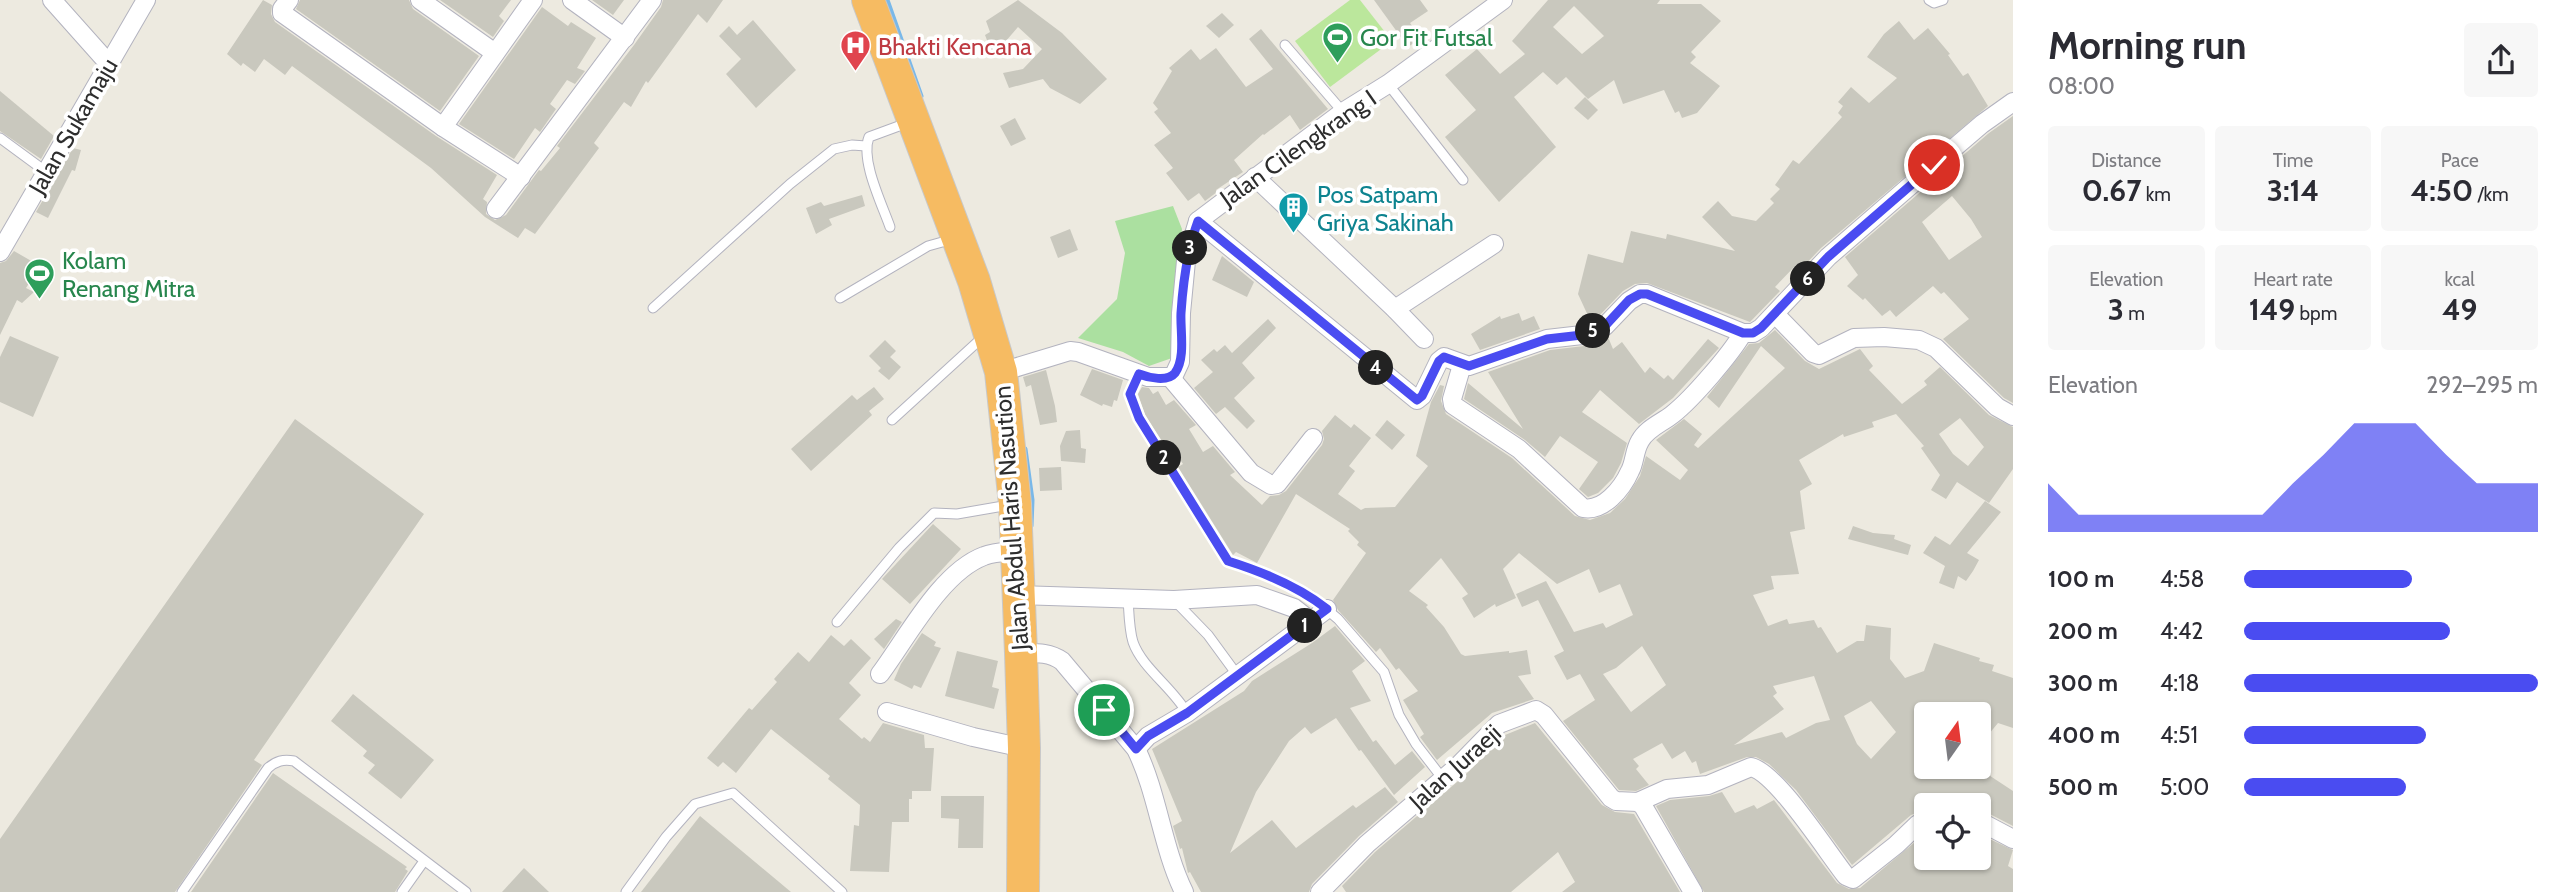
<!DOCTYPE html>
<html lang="en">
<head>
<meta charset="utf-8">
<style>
	body { margin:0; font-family:Cabin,sans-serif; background:#f7f7f7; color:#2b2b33; height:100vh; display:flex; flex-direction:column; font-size:26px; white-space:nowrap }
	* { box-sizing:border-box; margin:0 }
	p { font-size:23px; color:#7c7c81 }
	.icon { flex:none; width:38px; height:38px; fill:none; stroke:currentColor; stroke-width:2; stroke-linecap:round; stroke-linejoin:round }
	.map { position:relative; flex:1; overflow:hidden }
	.sheet { display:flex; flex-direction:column; background:#fff; width:560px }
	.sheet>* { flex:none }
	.needle { width:46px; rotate:14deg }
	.fabs { position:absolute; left:1914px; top:702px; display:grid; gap:14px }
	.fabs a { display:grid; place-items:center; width:77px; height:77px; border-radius:7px; background:#fff; box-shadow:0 2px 5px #0004; font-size:35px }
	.pin { position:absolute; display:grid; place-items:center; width:60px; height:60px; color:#fff; margin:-30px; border:4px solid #fff; border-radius:50%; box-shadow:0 2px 7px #0007 }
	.km { position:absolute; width:35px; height:35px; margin:-18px; border-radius:50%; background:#222; color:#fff; font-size:19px; line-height:35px; text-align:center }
	.round { display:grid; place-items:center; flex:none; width:74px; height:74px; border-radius:7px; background:#f7f7f7 }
	.summary { display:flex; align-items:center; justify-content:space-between; height:119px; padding:0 35px }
	h1 { font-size:38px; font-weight:700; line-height:52px }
	.stats { display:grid; grid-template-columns:repeat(3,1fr); gap:10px; height:119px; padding:7px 35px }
	.stats div { display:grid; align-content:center; border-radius:7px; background:#f7f7f7; text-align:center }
	.stats b { font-size:30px; font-weight:700 }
	.stats small { font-size:19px; font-weight:400 }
	.stats p { font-size:19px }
	.chart { height:196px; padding:14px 35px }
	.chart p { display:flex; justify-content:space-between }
	.chart svg { width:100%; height:126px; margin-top:7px; fill:#4a4cf1; opacity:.7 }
	ul { padding:0 35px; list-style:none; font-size:23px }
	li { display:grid; grid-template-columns:112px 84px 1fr; align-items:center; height:52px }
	li i { height:18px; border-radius:9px; background:#4a4cf1 }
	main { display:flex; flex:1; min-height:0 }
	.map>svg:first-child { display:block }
	.green { fill:#abe0a0 }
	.pitch { fill:#bbe79c }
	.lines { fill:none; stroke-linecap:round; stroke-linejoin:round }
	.stream { stroke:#79b8e9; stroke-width:5 }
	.building { fill:#c9c8be; fill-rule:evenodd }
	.lane-casing { stroke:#b3b3bf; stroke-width:11 }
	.street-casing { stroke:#b3b3bf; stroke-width:20 }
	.highway-casing { stroke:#c8c8c8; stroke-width:34 }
	.lane { stroke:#fff; stroke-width:9 }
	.street { stroke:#fff; stroke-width:18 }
	.highway { stroke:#f6bb62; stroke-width:32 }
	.route-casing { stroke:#fff; stroke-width:14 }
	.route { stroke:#4a4cf1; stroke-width:9 }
	.labels { text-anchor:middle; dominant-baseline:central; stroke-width:7; stroke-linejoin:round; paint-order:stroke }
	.leisure-label { font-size:24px; fill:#27864d; stroke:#fff; text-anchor:start }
	.health-label { font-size:24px; fill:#be3a42; stroke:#fff; text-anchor:start }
	.street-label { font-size:24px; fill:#2d2d2d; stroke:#fff }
	.culture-label { font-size:24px; fill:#0d838f; stroke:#fff; text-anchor:start }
</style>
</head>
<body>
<main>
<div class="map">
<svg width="2013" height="892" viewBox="0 0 2013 892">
	<rect width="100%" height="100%" fill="#edeae0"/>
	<path class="green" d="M1173,206L1182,229L1175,290L1172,358L1149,366L1123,352L1078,338L1117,299L1125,253L1115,221Z"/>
	<path class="pitch" d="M1350,0H1360L1392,41L1330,87L1295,41Z"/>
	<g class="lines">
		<g class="stream">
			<path d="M887,0L921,96"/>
			<path d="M1025,449L1032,500L1031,526"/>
		</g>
	</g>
	<g class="building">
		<path d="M263,0L272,5L271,14L275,22L436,136L497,175L483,199L487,202L486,214L495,220L506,215L539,170L541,171L560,148L557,146L634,45L661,7L663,0H723L707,23L698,14L648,83L646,81L631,107L624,102L594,143L599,148L535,234L525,228L518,238L485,217L431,168L292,66L285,75L264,59L255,72L243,63L241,66L227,54Z"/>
		<path d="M300,0H409L413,9L479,56L440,111L296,9Z"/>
		<path d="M440,0H511L499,16L504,21L493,37Z"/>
		<path d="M592,0H624L613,15Z"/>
		<path d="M1018,0L1062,33L1107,79L1080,104L1050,88L1043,79L1009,88L1003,73L1023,69L1042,49L1018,27L993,56L985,35L990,32L986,21Z"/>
		<path d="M1374,0H1420L1428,11L1410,23L1421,38L1408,47Z"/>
		<path d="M1548,0H1660L1657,4H1701L1721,21L1691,52L1696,57L1690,63L1720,86L1697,113L1682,118L1679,111L1675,113L1664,90L1623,104L1614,80L1588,99L1566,77L1557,85L1543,72L1514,97L1556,147L1499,202L1445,137L1476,110L1445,75L1477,49L1500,74L1525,54L1512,41ZM1574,6L1604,36L1582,54L1553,27Z"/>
		<path d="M542,7L568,26L571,22L596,38L577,68L585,71L575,84L567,80L550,104L556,109L540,132L535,128L514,159L459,124Z"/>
		<path d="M1222,13L1234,25L1219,38L1206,26Z"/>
		<path d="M753,20L796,70L756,108L726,74L741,59L719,36L729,26L737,35Z"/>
		<path d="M1899,21L1914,40L1928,28L1950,54L1948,55L1963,76L1968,73L1988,106L1821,248L1801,269L1796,265L1775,287L1780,291L1750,322L1647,283L1635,284L1623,291L1599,316L1590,320L1578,294L1588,254L1623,263L1631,231L1666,239L1667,234L1735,251L1702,217L1718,201L1732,216L1756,221L1774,203L1770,199L1780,189L1775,185L1793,160L1799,164L1842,117L1838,113L1843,106L1838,102L1851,87L1869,103L1897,78L1867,57L1884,34Z"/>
		<path d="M1261,29L1328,109L1300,130L1290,115L1264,135L1263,134L1234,160L1243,172L1216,190L1217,192L1205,201L1199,193L1188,201L1166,173L1173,168L1154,145L1171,133L1154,112L1158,109L1153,103L1172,71L1169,68L1191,49L1200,60L1216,48L1246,87L1273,69L1249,39Z"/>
		<path d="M0,91L54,136L41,159L0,131Z"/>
		<path d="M1585,97L1598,110L1588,120L1574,108Z"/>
		<path d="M2013,116V403L2004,398L1943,339L1969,319L1944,292L1941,294L1933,286L1896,317L1890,310L1882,316L1865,298L1863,300L1847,286L1858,275L1845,257L1989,133ZM1952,196L1971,219L1982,237L1949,260L1922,222Z"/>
		<path d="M1015,118L1026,139L1011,146L1000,126Z"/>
		<path d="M73,148L81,150L75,171L72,170L48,218L36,212Z"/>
		<path d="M862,195L865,206L829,219L832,225L816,234L806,208L821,202L824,206Z"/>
		<path d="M1070,229L1078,250L1058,258L1050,237Z"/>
		<path d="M14,251L40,266L26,288L34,292L22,303L17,300L0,335V263L6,261Z"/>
		<path d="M1222,256L1254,282L1247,297L1212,280Z"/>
		<path d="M1519,313L1522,321L1534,316L1540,329L1480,350L1471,334L1500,316L1501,319Z"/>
		<path d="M1268,319L1276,328L1242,363L1255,378L1234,398L1255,421L1247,429L1225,407L1216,414L1194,388L1213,372L1201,360L1214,349L1217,352L1225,345L1232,353Z"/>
		<path d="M1775,330L1805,361L1819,369L1860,349L1873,366L1869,370L1902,404L1927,385L1924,381L1940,367L1989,415L2013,427V469L1989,503L1957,482L1946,499L1931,490L1940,475L1921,448L1924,446L1896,414L1872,422L1874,427L1844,437L1843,434L1799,460L1812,484L1800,491L1805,529L1790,532L1799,574L1771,576L1774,589L1753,595L1768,626L1787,619L1789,624L1814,620L1818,628L1821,627L1837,653L1857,641H1864L1866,625L1891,628L1890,659L1905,678L1924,671L1934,643L1980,658L1979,661L1994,665L1992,671L2013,678V728L1998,723L1979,746V714H1927V766H1975L2013,791V826L1984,811L1987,805H1927V815L1916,813L1911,815L1852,865L1796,790L1769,764L1756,757H1747L1700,774L1696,761L1692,763L1685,751L1672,759L1662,743L1633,759L1639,766L1636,769L1649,785L1636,791L1619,790L1563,721L1595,700L1580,674L1567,680L1554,656L1564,651L1538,600L1522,607L1516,594L1546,581L1574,632L1603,623L1606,628L1633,615L1620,584L1599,593L1589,569L1557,584L1519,553L1503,569L1516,598L1496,607L1495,604L1474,618L1462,598L1468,594L1441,558L1409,591L1428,605L1426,607L1444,627L1461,654L1465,656L1509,651V653L1527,650L1531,674L1518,676L1534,699L1492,713L1437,760L1420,737L1424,734L1403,700L1418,691L1399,668L1396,670L1380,648L1376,652L1338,610L1333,600L1366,553L1357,545L1359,542L1348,531L1350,529L1296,494L1257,563L1236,552L1233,555L1178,467L1183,464L1168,441L1164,444L1154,429L1145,415L1138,394L1142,387L1149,388L1153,394L1158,391L1166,405L1174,400L1196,425L1189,429L1203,452L1213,446L1235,472L1230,475L1262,505L1270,496L1279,495L1286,491L1322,445L1324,439L1322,431L1335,415L1351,428L1354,424L1371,438L1349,466L1355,471L1338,494L1361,510L1365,508L1395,507L1428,466L1416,456L1431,402L1440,385L1444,386L1441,401L1446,414L1512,458L1575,516L1590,520L1610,513L1625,499L1640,476L1646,456L1680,480L1688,470L1656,440L1684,419L1702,434L1694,445L1698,448L1785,368L1761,346L1719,408L1707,397L1749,344L1759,343ZM1960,418L1984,447L1968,466L1953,454L1939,434ZM1642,646L1666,685L1631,712L1603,674L1616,668ZM1814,676L1830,720L1816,723L1786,738L1782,732L1734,745L1784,709L1773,696L1777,693L1773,686ZM1871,701L1896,732L1871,759L1857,744L1844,716Z"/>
		<path d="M10,336L59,357L33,417L0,402V357Z"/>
		<path d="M1608,337L1613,349L1622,342L1645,373L1650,367L1664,379L1668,375L1673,380L1708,339L1719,348L1673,398L1639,424L1600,390L1582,412L1627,443L1621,463L1613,478L1598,493L1588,497L1579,489L1598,462L1560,436L1545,457L1525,440L1464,399L1468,383L1523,429L1488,372L1550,350L1584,346Z"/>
		<path d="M885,340L896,351L890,357L901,367L889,380L878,371L881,368L869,356Z"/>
		<path d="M1092,369L1123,380L1117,401L1114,400L1112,407L1103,404L1102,406L1080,395Z"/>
		<path d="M1046,370L1055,406L1057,422L1040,425L1031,385L1026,387L1023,377Z"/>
		<path d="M874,387L884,399L869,411L872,415L811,471L791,449L852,395L857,400Z"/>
		<path d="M295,419L424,514L254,760L262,765L175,892H0V839Z"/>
		<path d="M1387,420L1405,435L1392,450L1375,435Z"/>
		<path d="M1080,430L1081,448L1086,449L1085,463L1061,461L1060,446L1066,431Z"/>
		<path d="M1061,467L1062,490L1040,491L1039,468Z"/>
		<path d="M1985,501L2001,512L1967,553L1979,560L1973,571L1966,581L1958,576L1954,589L1939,583L1945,566L1923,553L1935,536L1950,545Z"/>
		<path d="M933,524L961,549L910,604L882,579Z"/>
		<path d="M1853,526L1873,533L1895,535L1894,539L1911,545L1908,555L1848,539Z"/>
		<path d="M896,619L902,622L884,649L874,639Z"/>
		<path d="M1335,626L1365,661L1352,671L1371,701L1350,708L1373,742L1376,740L1395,765L1412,751L1425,767L1394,795L1361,750L1359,751L1336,718L1311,734L1305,727L1289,741L1256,792L1230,853L1272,820L1296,848L1353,805L1356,808L1385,787L1398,802L1359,836L1312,884L1309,892H1201L1190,872L1188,873L1182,848L1180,849L1173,826L1182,821L1152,749L1244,691L1252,681L1312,643Z"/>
		<path d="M922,633L936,642L934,646L941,648L921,688L914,685L912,689L894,680L901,664Z"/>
		<path d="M831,635L844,646L851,639L871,658L849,683L861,695L839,719L862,739L864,737L870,742L883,723L924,735L925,748H934L931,791H912V799H909V822H892L889,872L850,871L854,825L859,826L860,805L828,779L830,776L771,729L736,773L723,762L718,767L707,758L749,708L752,710L777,682L774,679L798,652L809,662Z"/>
		<path d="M957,651L998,661L992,687L999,689L994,709L945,696Z"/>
		<path d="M353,694L434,760L401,799L368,773L375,765L363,756L367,751L331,721Z"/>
		<path d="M1535,723L1602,805L1615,812L1634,814L1680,892H1562L1575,882L1558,852L1511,892H1346L1342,886L1375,852L1464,776L1505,735Z"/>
		<path d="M273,773L407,867L405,869L408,871L395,892H191Z"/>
		<path d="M1722,792L1735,813L1754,805L1757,809L1774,800L1837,883L1849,889L1860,888L1921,837L1927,838V858H1979V834L2013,850L2008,866L2013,869V892H1704L1656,806L1670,800L1709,796Z"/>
		<path d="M941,796H984L983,848H958L959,819L941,818Z"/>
		<path d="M700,816L791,892H641Z"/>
		<path d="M524,868L549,892H502Z"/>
	</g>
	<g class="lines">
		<defs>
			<g id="lane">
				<path d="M1929,0L1934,3L1943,0"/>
				<path d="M1285,45L1343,112"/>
				<path d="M1388,84L1463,180"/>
				<path d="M0,138L45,171"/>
				<path d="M890,227C882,204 860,160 869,137L907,123"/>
				<path d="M840,298L928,246L953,239"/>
				<path d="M653,308L790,184L834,149L852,145L866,146"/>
				<path d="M1139,374L1130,394L1139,418L1228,561L1257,570L1311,596L1338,619L1384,672L1399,715L1416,744L1443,779"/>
				<path d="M892,420L984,336"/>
				<path d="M1128,598C1129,613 1129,629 1133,642C1142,668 1173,688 1187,713"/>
				<path d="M1175,601L1208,635L1238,676"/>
				<path d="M837,622L899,548L934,513L957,514L1009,505"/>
				<path d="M182,892L268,768C276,761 283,759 294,761L466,892"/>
				<path d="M402,892L424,861"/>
				<path d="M626,892L666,837L695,804L733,793L842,892"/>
			</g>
			<g id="street">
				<path d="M52,0L109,64"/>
				<path d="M289,0L282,9V13L443,127L521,177"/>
				<path d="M420,0L495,53"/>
				<path d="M572,0L625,38"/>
				<path d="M443,127L533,0"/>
				<path d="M1255,177L1395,309L1424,339"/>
				<path d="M496,209L652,0"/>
				<path d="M1198,221L1417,400L1422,396L1439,361L1444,357L1469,366L1547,339L1582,335L1605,326L1629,301L1640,294H1647L1743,333H1753L1761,328L1828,257L1934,165L1982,124L2013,102"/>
				<path d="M0,252L146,0"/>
				<path d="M1395,309L1494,244"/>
				<path d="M1775,314L1813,353L1819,355L1854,338L1884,337L1919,340L1936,348L1997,407L2013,416"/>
				<path d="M1462,365L1452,399L1453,405L1519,449L1583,508C1603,512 1622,489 1630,471C1635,462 1634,451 1640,441C1647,428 1662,423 1673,414C1693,398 1730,355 1743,333"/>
				<path d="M1001,372L1070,351L1078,352L1148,377H1170L1174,375L1180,362L1181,313L1186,261L1198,221L1343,112L1388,84L1503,0"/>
				<path d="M1170,377L1251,473L1271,485L1277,484L1313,438"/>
				<path d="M1018,595L1174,600L1257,595L1294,608L1312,622"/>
				<path d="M1021,653C1036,653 1049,652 1062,661L1136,749C1158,794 1162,847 1184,892"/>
				<path d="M880,674C907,638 941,572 984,556C994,552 1006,552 1017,551"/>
				<path d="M887,712L973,737L1024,748"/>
				<path d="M1136,749L1148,736L1187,713L1327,609"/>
				<path d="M1638,802L1667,789L1708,785L1751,767C1777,773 1827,852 1846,876L1853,879L1896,845L1918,824L1927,827"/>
				<path d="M1979,821L2013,839"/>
				<path d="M1320,892L1367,844L1457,767L1499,724L1536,710L1544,715L1611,798L1616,801L1638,802L1643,806L1693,892"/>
			</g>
			<path id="highway" d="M868,0L974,281L1001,372L1015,504L1021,653L1024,748L1023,892"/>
		</defs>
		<use href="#lane" class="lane-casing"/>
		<use href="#street" class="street-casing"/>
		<use href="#highway" class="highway-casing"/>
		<use href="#lane" class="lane"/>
		<use href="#street" class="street"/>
		<use href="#highway" class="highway"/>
	</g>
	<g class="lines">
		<defs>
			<path id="route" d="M1104,710L1136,749L1148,736L1187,713L1327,609C1298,586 1263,572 1228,561L1139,418L1130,394L1139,374C1149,378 1168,382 1175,373C1186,358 1180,330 1181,313C1183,282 1187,251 1198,221L1417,400L1422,396L1439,361L1444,357L1469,366L1547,339L1582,335L1605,326L1629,300L1640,294H1647L1743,333H1753L1761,328L1828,257L1934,165"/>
		</defs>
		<use href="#route" class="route-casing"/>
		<use href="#route" class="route"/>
	</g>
	<defs>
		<symbol id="stadium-pin" viewBox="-11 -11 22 30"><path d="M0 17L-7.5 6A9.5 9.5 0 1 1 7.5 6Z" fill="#2e9e5b" stroke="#fff"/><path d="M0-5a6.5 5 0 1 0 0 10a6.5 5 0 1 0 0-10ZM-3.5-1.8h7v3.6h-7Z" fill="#fff"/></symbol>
		<symbol id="hospital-pin" viewBox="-11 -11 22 30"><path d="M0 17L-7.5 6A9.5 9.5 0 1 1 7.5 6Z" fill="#e0444e" stroke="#fff"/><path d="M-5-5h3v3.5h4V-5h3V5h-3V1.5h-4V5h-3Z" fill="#fff"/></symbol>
		<symbol id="building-pin" viewBox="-11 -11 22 30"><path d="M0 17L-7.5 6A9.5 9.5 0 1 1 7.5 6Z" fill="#0f9aa8" stroke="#fff"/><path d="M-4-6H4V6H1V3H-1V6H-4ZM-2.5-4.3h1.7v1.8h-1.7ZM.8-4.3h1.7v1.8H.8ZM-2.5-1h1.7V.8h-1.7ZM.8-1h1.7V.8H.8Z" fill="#fff"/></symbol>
	</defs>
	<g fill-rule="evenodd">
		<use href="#stadium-pin" x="1320" y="20" width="35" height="47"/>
		<use href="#hospital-pin" x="838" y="28" width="35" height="47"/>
		<use href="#building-pin" x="1276" y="190" width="35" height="47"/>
		<use href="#stadium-pin" x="22" y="256" width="35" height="47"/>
	</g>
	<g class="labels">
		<g class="leisure-label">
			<text x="1360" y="37">Gor Fit Futsal</text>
			<text x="62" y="260">Kolam<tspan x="62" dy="28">Renang Mitra</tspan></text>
		</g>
		<g class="health-label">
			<text x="878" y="46">Bhakti Kencana</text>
		</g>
		<g class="street-label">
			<text transform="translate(73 126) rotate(-60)">Jalan Sukamaju</text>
			<text transform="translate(1298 148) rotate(-35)">Jalan Cilengkrang I</text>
			<text transform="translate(1011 518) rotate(-94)">Jalan Abdul Haris Nasution</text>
			<text transform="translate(1455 767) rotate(-42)">Jalan Juraeji</text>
		</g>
		<g class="culture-label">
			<text x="1317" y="194">Pos Satpam<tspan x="1317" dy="28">Griya Sakinah</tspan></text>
		</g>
	</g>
</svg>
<div class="fabs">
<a><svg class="needle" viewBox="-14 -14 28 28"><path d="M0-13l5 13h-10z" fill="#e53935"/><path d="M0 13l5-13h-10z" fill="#7c7c81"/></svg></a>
<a><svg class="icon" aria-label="locate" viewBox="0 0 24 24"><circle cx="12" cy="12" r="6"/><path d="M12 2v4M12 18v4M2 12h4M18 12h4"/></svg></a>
</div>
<div class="pin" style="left:1104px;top:710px;background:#1e9e55"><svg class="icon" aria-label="arrive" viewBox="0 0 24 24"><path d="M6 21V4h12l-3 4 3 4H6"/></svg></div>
<div class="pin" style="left:1934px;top:165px;background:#d93025"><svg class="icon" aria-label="check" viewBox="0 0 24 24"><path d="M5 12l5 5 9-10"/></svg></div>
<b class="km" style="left:1305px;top:626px">1</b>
<b class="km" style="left:1164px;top:458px">2</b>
<b class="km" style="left:1190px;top:248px">3</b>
<b class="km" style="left:1376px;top:368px">4</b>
<b class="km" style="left:1593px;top:331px">5</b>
<b class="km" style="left:1808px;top:279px">6</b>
</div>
<section class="sheet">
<div class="summary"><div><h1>Morning run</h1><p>08:00</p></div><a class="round"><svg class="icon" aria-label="share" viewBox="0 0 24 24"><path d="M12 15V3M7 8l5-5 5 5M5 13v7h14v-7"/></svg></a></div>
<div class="stats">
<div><p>Distance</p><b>0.67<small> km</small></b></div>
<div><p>Time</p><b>3:14</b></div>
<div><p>Pace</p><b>4:50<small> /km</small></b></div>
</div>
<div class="stats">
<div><p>Elevation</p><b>3<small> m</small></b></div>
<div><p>Heart rate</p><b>149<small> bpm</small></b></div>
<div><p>kcal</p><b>49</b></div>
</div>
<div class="chart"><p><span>Elevation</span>292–295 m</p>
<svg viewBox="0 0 160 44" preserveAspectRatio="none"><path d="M0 44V27L10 38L20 38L30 38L40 38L50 38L60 38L70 38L80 27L90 17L100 6L110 6L120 6L130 17L140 27L150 27L160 27V44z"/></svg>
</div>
<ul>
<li><b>100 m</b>4:58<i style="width:57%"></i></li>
<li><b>200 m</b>4:42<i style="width:70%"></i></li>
<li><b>300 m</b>4:18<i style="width:100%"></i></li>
<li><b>400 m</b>4:51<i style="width:62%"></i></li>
<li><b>500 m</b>5:00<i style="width:55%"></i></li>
</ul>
</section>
</main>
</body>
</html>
